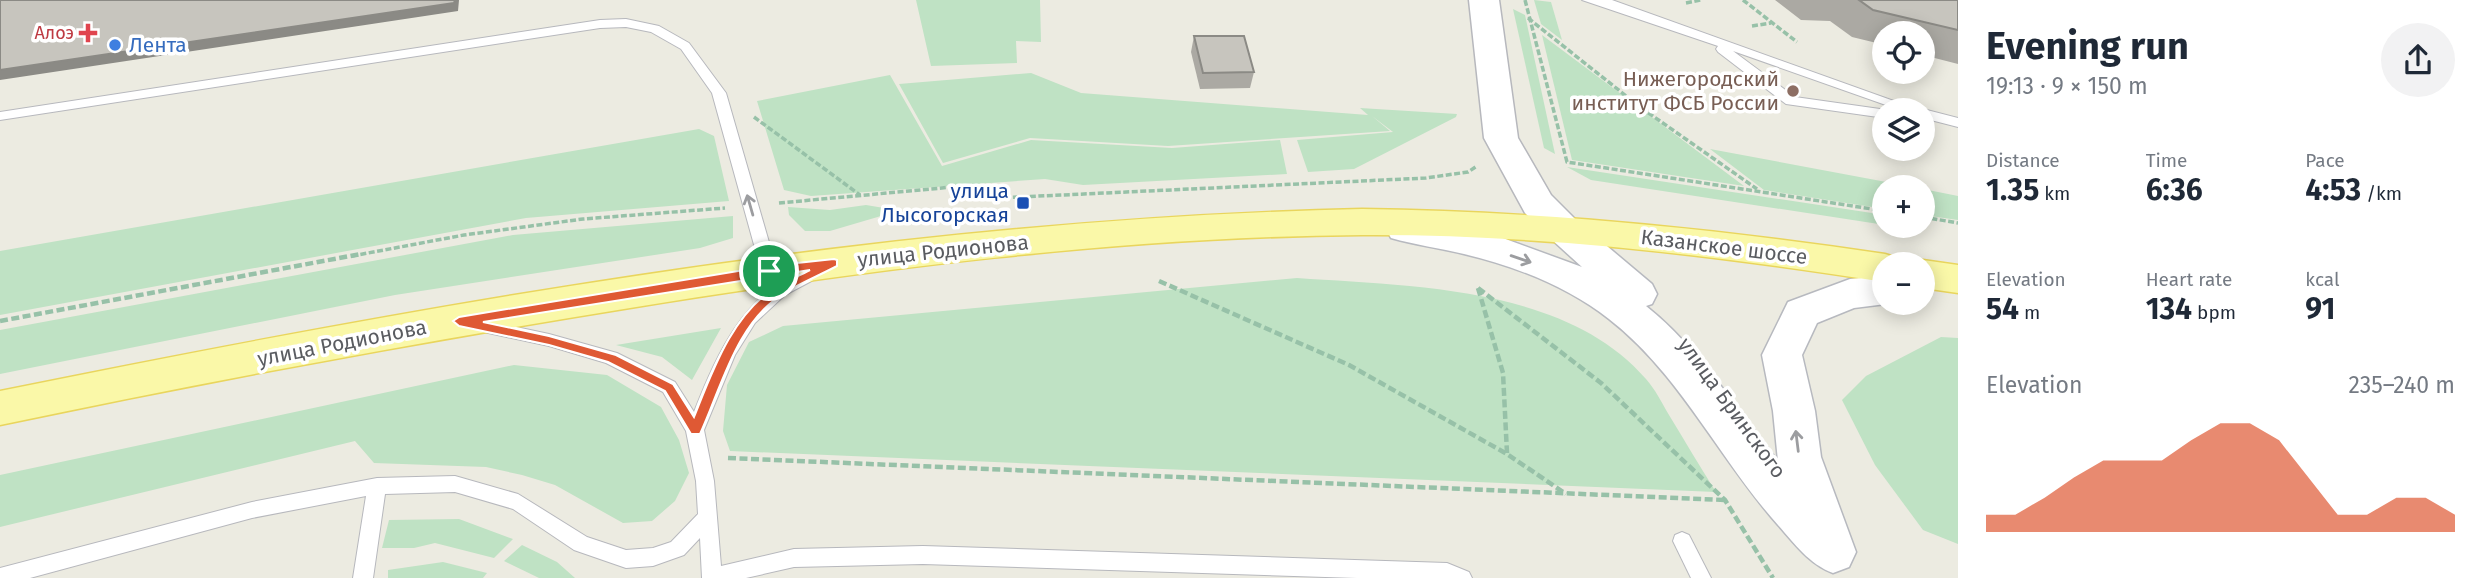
<!DOCTYPE html>
<html lang="en">
<head>
<meta charset="utf-8">
<style>
	body { margin:0; font-family:"Fira Sans",sans-serif; background:#f2f2f3; color:#1f2937; height:100vh; display:flex; flex-direction:column; font-size:26px; white-space:nowrap }
	* { box-sizing:border-box; margin:0 }
	p { font-size:23px; color:#747a83 }
	.icon { flex:none; width:38px; height:38px; fill:none; stroke:currentColor; stroke-width:2; stroke-linecap:round; stroke-linejoin:round }
	.map { position:relative; flex:1; overflow:hidden }
	.sheet { display:flex; flex-direction:column; background:#fff; width:525px }
	.sheet>* { flex:none }
	.tools { position:absolute; left:1872px; top:21px; display:grid; gap:14px }
	.tools a { display:grid; place-items:center; width:63px; height:63px; border-radius:50%; background:#fff; box-shadow:0 4px 18px #0003; font-size:35px }
	.pin { position:absolute; display:grid; place-items:center; width:60px; height:60px; color:#fff; margin:-30px; border:4px solid #fff; border-radius:50%; box-shadow:0 2px 7px #0007 }
	.round { display:grid; place-items:center; flex:none; width:74px; height:74px; border-radius:37px; background:#f2f2f3 }
	.headline { display:flex; align-items:center; justify-content:space-between; height:119px; padding:0 28px }
	h1 { font-size:38px; font-weight:700; line-height:52px }
	.metrics { display:grid; grid-template-columns:repeat(3,1fr); gap:10px; height:119px; padding:7px 28px }
	.metrics div { display:grid; align-content:center }
	.metrics b { font-size:30px; font-weight:700 }
	.metrics small { font-size:19px; font-weight:400 }
	.metrics p { font-size:19px }
	.chart { height:196px; padding:14px 28px }
	.chart p { display:flex; justify-content:space-between }
	.chart svg { width:100%; height:126px; margin-top:7px; fill:#df5934; opacity:.7 }
	main { display:flex; flex:1; min-height:0 }
	.map>svg:first-child { display:block }
	.green { fill:#bfe2c4 }
	.lines { fill:none; stroke-linecap:round; stroke-linejoin:round }
	.service-casing { stroke:#b7b8bd; stroke-width:2 }
	.tertiary-casing { stroke:#b7b8bd; stroke-width:3 }
	.secondary-casing { stroke:#b7b9bf; stroke-width:3 }
	.primary-casing { stroke:#e9d55d; stroke-width:3 }
	.path-far1 { stroke:#97c1a8; stroke-width:3.5; stroke-dasharray:6 2.5; stroke-linecap:butt }
	.path { stroke:#97c1a8; stroke-width:4.5; stroke-dasharray:8 3.5; stroke-linecap:butt }
	.service { fill:#fff; fill-rule:evenodd }
	.tertiary { fill:#fff; fill-rule:evenodd }
	.secondary { fill:#fff; fill-rule:evenodd }
	.primary { fill:#faf8a8; fill-rule:evenodd }
	.wall { fill:#aba9a3 }
	.shaded-wall { fill:#8b8a85 }
	.building { fill:#c7c5be; stroke:#8b8a85; stroke-width:2 }
	.oneway { stroke:#9c9da0 }
	.route { fill:#df5934; stroke:#fff; stroke-width:2; fill-rule:evenodd }
	.health-dot { fill:#e0444e; stroke:#fff; stroke-width:2.5 }
	.shop-dot { fill:#3f7fe0; stroke:#fff; stroke-width:2.5 }
	.education-dot { fill:#8d6e63; stroke:#fff; stroke-width:2.5 }
	.transit-dot { fill:#1a4fb4; stroke:#fff; stroke-width:2.5 }
	.labels { text-anchor:middle; dominant-baseline:central; stroke-width:7; stroke-linejoin:round; paint-order:stroke }
	.far-health-label { font-size:18px; fill:#be3a42; stroke:#fff; text-anchor:end }
	.shop-label { font-size:21px; fill:#366cbe; stroke:#fff; text-anchor:start }
	.education-label { font-size:21px; fill:#785e54; stroke:#fff; text-anchor:end }
	.transit-label { font-size:21px; fill:#164399; stroke:#fff; text-anchor:end }
	.street-label { font-size:21px; fill:#5a5c61; stroke:#fff }
</style>
</head>
<body>
<main>
<div class="map">
<svg width="1958" height="578" viewBox="0 0 1958 578">
	<rect width="100%" height="100%" fill="#ecebe1"/>
	<g class="green">
		<path d="M916,0H1040L1041,42L1016,41L1017,63L931,66Z"/>
		<path d="M1534,0L1551,2L1562,40L1541,24Z"/>
		<path d="M1513,9L1525,15L1555,154L1544,148Z"/>
		<path d="M1542,35L1744,186L1572,160Z"/>
		<path d="M1031,73L1081,93L1368,115L1360,108L1457,114L1456,117L1354,169L1308,172L1297,140L1393,132L1372,116L1390,131L1168,146L1030,138L943,163L899,84Z"/>
		<path d="M890,75L942,166L1031,140L1172,148L1280,140L1287,174L1083,185L1045,179L811,196L784,190L757,101Z"/>
		<path d="M699,129L714,136L729,201L526,218L0,315V251Z"/>
		<path d="M1710,149L1913,187H1885V209L1764,190Z"/>
		<path d="M1567,167L1885,215V225L1591,180Z"/>
		<path d="M1923,189L1958,196V220L1923,215Z"/>
		<path d="M866,205L884,208L881,216L830,231H805L789,215L788,207L830,210Z"/>
		<path d="M733,216V238L700,248L395,295L0,374V330L513,235Z"/>
		<path d="M1297,278C1410,286 1566,286 1646,379C1655,389 1662,403 1669,415C1685,441 1700,467 1716,492L730,451L723,431L727,385L749,342L783,326Z"/>
		<path d="M721,328L692,380L662,357L616,345Z"/>
		<path d="M1941,337L1958,338V544L1923,530L1875,465L1842,400L1866,376Z"/>
		<path d="M514,365L607,375L661,407L679,440L689,473L675,501L652,521L623,523L555,485L522,475L486,467L374,463L355,441L0,527V475Z"/>
		<path d="M459,519L513,539L494,558L435,543L414,548H382L389,520Z"/>
		<path d="M522,545L557,562L575,578H539L504,561Z"/>
		<path d="M443,562L487,573L483,578H388V570Z"/>
	</g>
	<g class="lines">
		<defs>
			<g id="service">
				<path d="M1582,0H1612L1919,110L1923,109L1958,118V127L1923,118V110H1900L1733,51L1795,97L1887,110H1885V118L1786,104L1718,52L1716,49L1718,46Z"/>
				<path d="M626,19L659,26L689,43L726,93L777,270L774,274H764L761,270L712,93L681,49L651,32L626,27L600,28L0,120V112L600,20Z"/>
				<path d="M814,267L819,269L822,273L819,277L785,295L755,323L735,355L704,430L714,481L721,566L794,549L923,546L1447,563L1469,572L1472,578H1357L923,564L794,567L746,578H702L700,538L684,555L653,566L626,568L574,550L513,509L455,492L385,494L373,578H353L366,496L252,518L30,578H0V568L252,502L377,478L455,476L518,494L587,537L626,550L653,548L671,542L698,514L696,481L686,431L663,392L606,363L549,346L479,331L473,329L471,325L473,321L479,319L549,334L617,353L675,382L694,412C718,351 746,288 814,267Z"/>
				<path d="M1682,532L1689,535L1711,578H1691L1673,541L1675,535Z"/>
			</g>
			<path id="tertiary" d="M1469,0H1499L1518,138L1551,195L1576,220L1581,229L1576,238L1563,242L1550,238L1525,213L1484,138Z"/>
			<path id="secondary" d="M1404,216L1500,237L1582,267L1550,238L1545,229L1550,220L1563,216L1576,220L1652,284L1657,294L1652,304L1646,306C1700,349 1735,408 1778,461L1773,411L1762,355L1788,302L1850,279L1885,276V303H1894L1854,308L1817,323L1802,355L1815,411L1821,457L1856,552L1849,567L1833,573C1809,564 1795,544 1778,525C1719,459 1680,374 1609,319C1568,287 1515,266 1464,254C1440,248 1415,245 1391,238L1386,229L1391,220Z"/>
			<g id="primary">
				<path d="M1362,209C1538,211 1711,228 1885,254L1898,258L1902,264H1885V282C1712,255 1537,234 1362,235C1116,237 872,269 630,308C419,342 209,381 0,425V391C449,300 904,219 1362,209Z"/>
				<path d="M1923,260L1958,265V293L1923,288V264H1909Z"/>
			</g>
		</defs>
		<use href="#service" class="service-casing"/>
		<use href="#tertiary" class="tertiary-casing"/>
		<use href="#secondary" class="secondary-casing"/>
		<use href="#primary" class="primary-casing"/>
		<g class="path-far1">
			<path d="M1525,0L1567,162L1885,211"/>
			<path d="M1743,0L1797,42"/>
			<path d="M1686,3L1701,0"/>
			<path d="M1528,18L1640,107L1757,189"/>
			<path d="M1752,26L1771,23"/>
			<path d="M754,117L860,195"/>
			<path d="M779,203L974,185L998,198L1426,178L1468,172L1477,166"/>
			<path d="M1923,217L1958,223"/>
			<path d="M352,256L464,235L583,219L725,208"/>
		</g>
		<g class="path">
			<path d="M1159,281L1349,365L1507,454L1566,494"/>
			<path d="M1478,288L1601,383L1725,500L1773,578"/>
			<path d="M1478,288L1503,373L1507,453"/>
			<path d="M0,321L361,254"/>
			<path d="M728,458L1725,500"/>
		</g>
		<use href="#service" class="service"/>
		<use href="#tertiary" class="tertiary"/>
		<use href="#secondary" class="secondary"/>
		<use href="#primary" class="primary"/>
	</g>
	<g class="wall">
		<path d="M1775,0H1958V64L1923,55V33H1885V45L1852,37L1830,21L1801,20Z"/>
		<path d="M1194,36L1254,72L1250,88L1200,89L1191,52Z"/>
	</g>
	<path class="shaded-wall" d="M455,0H459L458,11L0,80V70Z"/>
	<g class="building">
		<path d="M0,0H455L454,3L0,70Z"/>
		<path d="M1859,0H1958V30L1873,10Z"/>
		<path d="M1194,36H1244L1254,72L1203,73Z"/>
	</g>
	<defs><path id="oneway-shaft" d="M-6 0H5M1.5-3L5.5 0L1.5 3" fill="none" stroke-width="1.6" stroke-linecap="round" stroke-linejoin="round" transform="scale(1.75)"/></defs>
	<g class="oneway">
		<use href="#oneway-shaft" transform="translate(750 205) rotate(-106)"/>
		<use href="#oneway-shaft" transform="translate(1521 259) rotate(19)"/>
		<use href="#oneway-shaft" transform="translate(1797 441) rotate(-97)"/>
	</g>
	<path class="route" d="M834,259L837,260V266C820,275 801,283 784,293C736,323 722,386 700,434H691L665,391L608,362L549,345L459,326L453,321L459,317L769,266ZM810,270C799,276 787,280 776,287C732,314 712,372 694,417L673,384L616,355L549,336L483,322Z"/>
	<path class="health-dot" d="M84.5 22.5h7v7h7v7h-7v7h-7v-7h-7v-7h7z"/>
	<circle class="shop-dot" cx="115" cy="45" r="7"/>
	<circle class="education-dot" cx="1793" cy="91" r="7"/>
	<rect class="transit-dot" x="1016" y="196" width="14" height="14" rx="3.5"/>
	<g class="labels">
		<g class="far-health-label">
			<text x="74" y="33">Алоэ</text>
		</g>
		<g class="shop-label">
			<text x="129" y="45">Лента</text>
		</g>
		<g class="education-label">
			<text x="1779" y="79">Нижегородский<tspan x="1779" dy="24">институт ФСБ России</tspan></text>
		</g>
		<g class="transit-label">
			<text x="1009" y="191">улица<tspan x="1009" dy="24">Лысогорская</tspan></text>
		</g>
		<g class="street-label">
			<text transform="translate(1724 247) rotate(7)">Казанское шоссе</text>
			<text transform="translate(943 251) rotate(-6)">улица Родионова</text>
			<text transform="translate(342 343) rotate(-11)">улица Родионова</text>
			<text transform="translate(1732 408) rotate(54)">улица Бринского</text>
		</g>
	</g>
</svg>
<div class="tools">
<a><svg class="icon" aria-label="locate" viewBox="0 0 24 24"><circle cx="12" cy="12" r="6"/><path d="M12 2v4M12 18v4M2 12h4M18 12h4"/></svg></a>
<a><svg class="icon" aria-label="layers" viewBox="0 0 24 24"><path d="M12 4l9 5-9 5-9-5zM3 14l9 5 9-5"/></svg></a>
<a>+</a>
<a>−</a>
</div>
<div class="pin" style="left:769px;top:271px;background:#1e9e55"><svg class="icon" aria-label="arrive" viewBox="0 0 24 24"><path d="M6 21V4h12l-3 4 3 4H6"/></svg></div>
</div>
<section class="sheet">
<div class="headline"><div><h1>Evening run</h1><p>19:13 · 9 × 150 m</p></div><a class="round"><svg class="icon" aria-label="share" viewBox="0 0 24 24"><path d="M12 15V3M7 8l5-5 5 5M5 13v7h14v-7"/></svg></a></div>
<div class="metrics">
<div><p>Distance</p><b>1.35<small> km</small></b></div>
<div><p>Time</p><b>6:36</b></div>
<div><p>Pace</p><b>4:53<small> /km</small></b></div>
</div>
<div class="metrics">
<div><p>Elevation</p><b>54<small> m</small></b></div>
<div><p>Heart rate</p><b>134<small> bpm</small></b></div>
<div><p>kcal</p><b>91</b></div>
</div>
<div class="chart"><p><span>Elevation</span>235–240 m</p>
<svg viewBox="0 0 160 44" preserveAspectRatio="none"><path d="M0 44V38L10 38L20 32L30 25L40 19L50 19L60 19L70 12L80 6L90 6L100 12L110 25L120 38L130 38L140 32L150 32L160 38V44z"/></svg>
</div>
</section>
</main>
</body>
</html>
